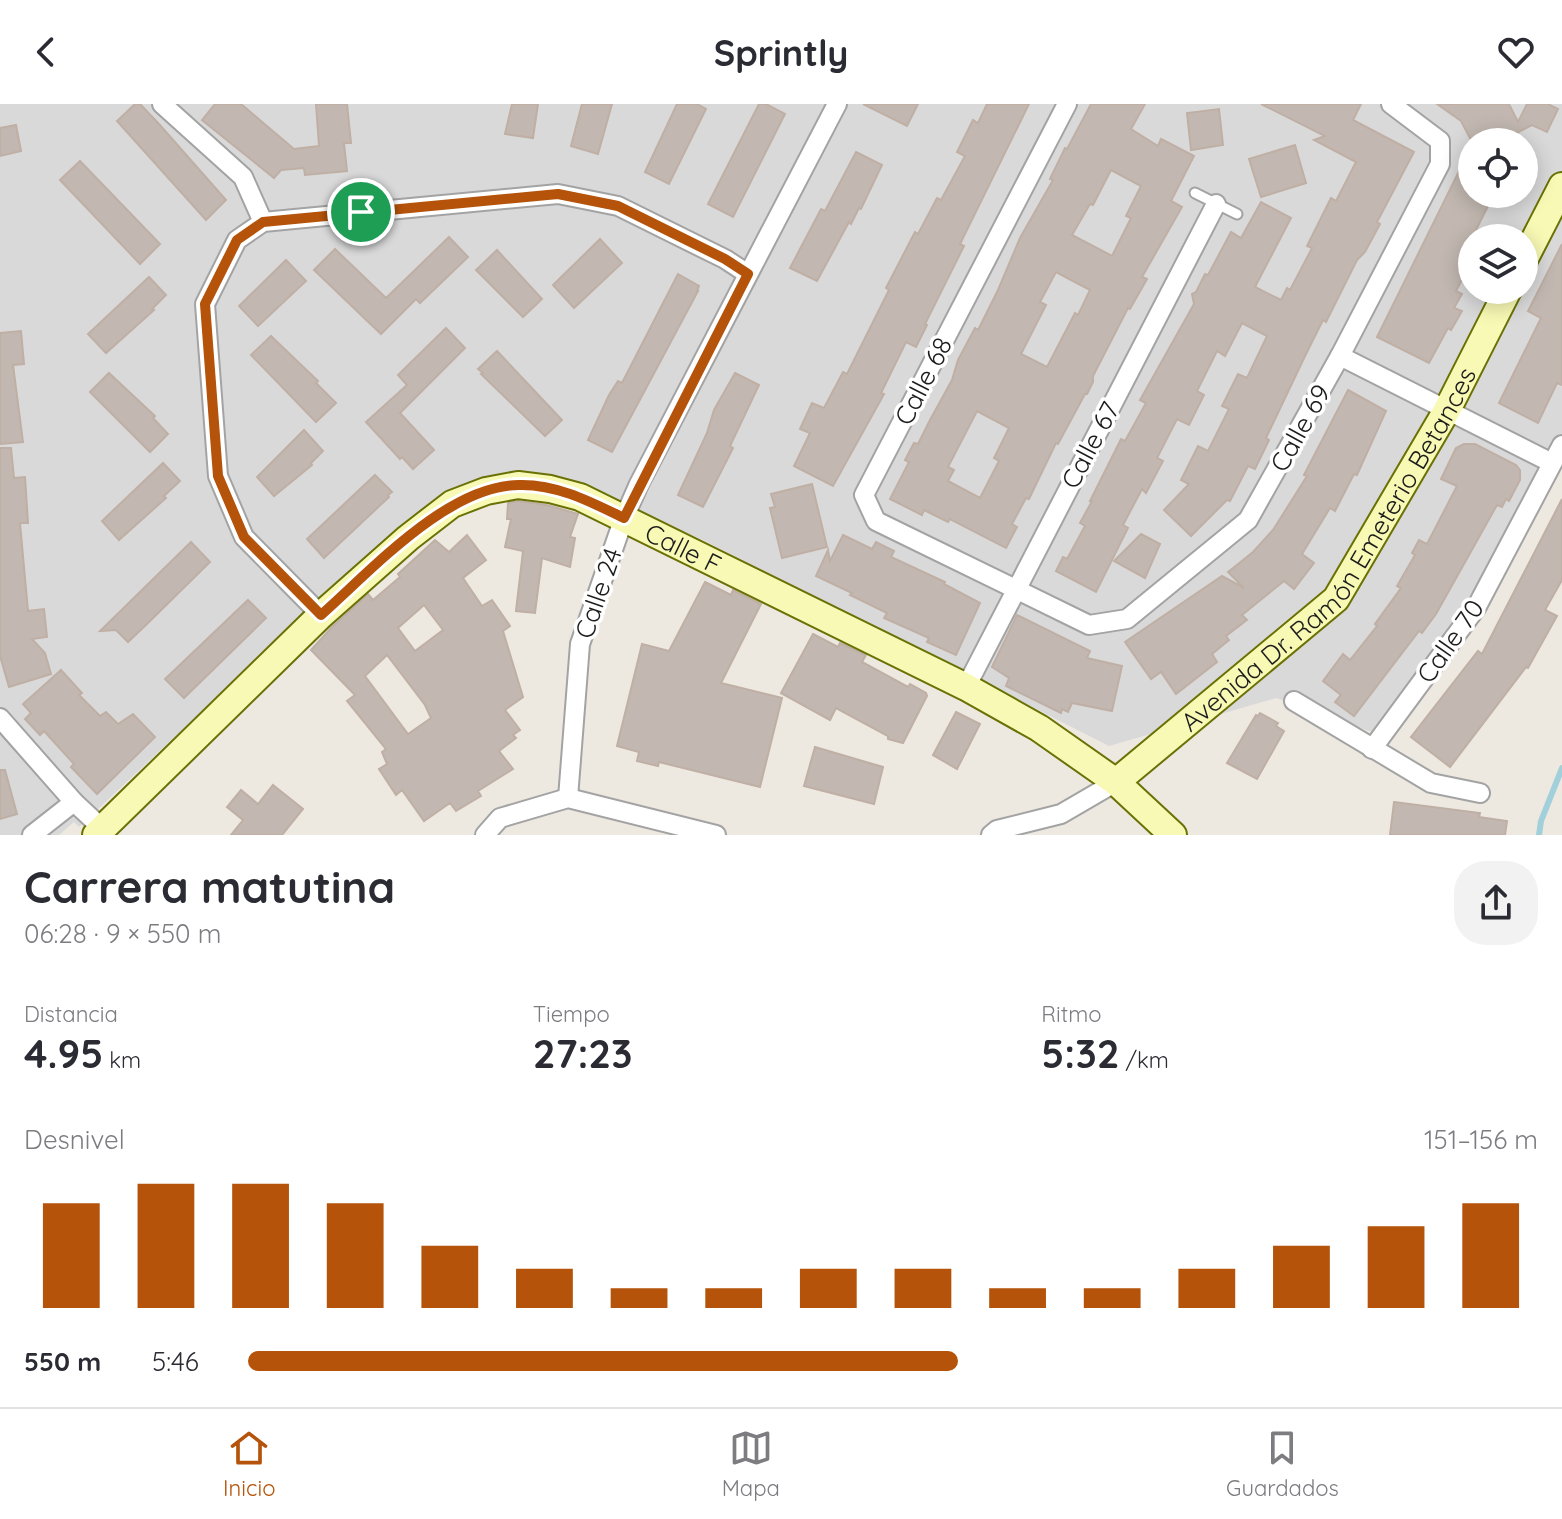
<!DOCTYPE html>
<html lang="es">
<head>
<meta charset="utf-8">
<style>
	body { margin:0; font-family:Quicksand,sans-serif; background:#f2f2f3; color:#2b2b33; height:100vh; display:flex; flex-direction:column; font-size:30px; white-space:nowrap }
	* { box-sizing:border-box; margin:0 }
	p { font-size:26px; color:#7c7c81 }
	.icon { flex:none; width:44px; height:44px; fill:none; stroke:currentColor; stroke-width:2; stroke-linecap:round; stroke-linejoin:round }
	.map { position:relative; height:731px; overflow:hidden }
	.details { display:flex; flex-direction:column; background:#fff; flex:1 }
	.details>* { flex:none }
	.fabs { position:absolute; left:1458px; top:24px; display:grid; gap:16px }
	.fabs a { display:grid; place-items:center; width:80px; height:80px; border-radius:50%; background:#fff; box-shadow:0 4px 20px #0003; font-size:40px }
	.pin { position:absolute; display:grid; place-items:center; width:68px; height:68px; color:#fff; margin:-34px; border:4px solid #fff; border-radius:50%; box-shadow:0 2px 8px #0007 }
	.round { display:grid; place-items:center; flex:none; width:84px; height:84px; border-radius:32px; background:#f2f2f3 }
	.overview { display:flex; align-items:center; justify-content:space-between; height:136px; padding:0 24px }
	h1 { font-size:44px; font-weight:700; line-height:60px }
	.figures { display:grid; grid-template-columns:repeat(3,1fr); gap:12px; height:136px; padding:8px 24px }
	.figures div { display:grid; align-content:center }
	.figures b { font-size:40px; font-weight:700 }
	.figures small { font-size:22px; font-weight:400 }
	.figures p { font-size:22px }
	.chart { height:224px; padding:16px 24px }
	.chart p { display:flex; justify-content:space-between }
	.chart svg { width:100%; height:144px; margin-top:8px; stroke:#b45309; stroke-width:6 }
	ul { padding:0 24px; list-style:none; font-size:26px }
	li { display:grid; grid-template-columns:128px 96px 1fr; align-items:center; height:60px }
	li i { height:20px; border-radius:10px; background:#b45309 }
	header { display:flex; justify-content:space-between; align-items:center; height:104px; padding:0 24px; background:#fff; font-size:36px; font-weight:700 }
	.menu { display:flex; justify-content:space-around; align-items:center; height:112px; border-top:2px solid #e1e1e2; background:#fff; font-size:22px; color:#7c7c81 }
	.menu a { display:grid; justify-items:center; gap:4px }
	.menu .selected { color:#b45309 }
	.map>svg:first-child { display:block }
	.residential { fill:#dad9d9; fill-rule:evenodd }
	.lines { fill:none; stroke-linecap:round; stroke-linejoin:round }
	.stream { stroke:#a1d0db; stroke-width:6 }
	.building { fill:#c2b8b1; stroke:#bfafa4; stroke-width:2; fill-rule:evenodd }
	.lane-casing { stroke:#a3a3a3; stroke-width:13 }
	.street-casing { stroke:#a3a3a3; stroke-width:22 }
	.secondary-casing { stroke:#697105; stroke-width:30 }
	.lane { stroke:#fff; stroke-width:9 }
	.street { stroke:#fff; stroke-width:18 }
	.secondary { stroke:#f8f9b4; stroke-width:26 }
	.route-casing { stroke:#fff; stroke-width:16 }
	.route { stroke:#b45309; stroke-width:10 }
	.labels { text-anchor:middle; dominant-baseline:central; stroke-width:7; stroke-linejoin:round; paint-order:stroke }
	.street-label { font-size:26px; fill:#1c1c1c; stroke:#fff }
</style>
</head>
<body>
<header><svg class="icon" aria-label="back" viewBox="0 0 24 24"><path d="M15 5l-7 7 7 7"/></svg>Sprintly<svg class="icon" aria-label="heart" viewBox="0 0 24 24"><path d="M12 20l-8-8c-3-5 5-10 8-4 3-6 11-1 8 4z"/></svg></header>
<div class="map">
<svg width="1562" height="731" viewBox="0 0 1562 731">
	<rect width="100%" height="100%" fill="#ede9e1"/>
	<path class="residential" d="M0,0H1562V336L1386,633L1276,594L1109,642L703,436L606,394L448,392L401,422L325,491L79,723L74,718L59,731H0ZM1472,38H1524V90H1472ZM1472,134H1524V186H1472Z"/>
	<g class="lines">
		<path class="stream" d="M1539,731L1541,717L1562,664"/>
	</g>
	<g class="building">
		<path d="M135,0H140L159,20L226,96L206,116L117,17Z"/>
		<path d="M215,0H241L294,45L319,42L316,0H347L351,39H344L347,67L305,71L304,64L281,66L274,74L202,16Z"/>
		<path d="M512,0H538L533,34L505,30Z"/>
		<path d="M582,0H612L598,50L571,42Z"/>
		<path d="M677,0H697L706,5L669,80L645,68Z"/>
		<path d="M759,0H766L785,10L733,113L708,100Z"/>
		<path d="M863,0H918L907,22Z"/>
		<path d="M987,0H1029L960,140L964,142L925,220L927,221L916,243L906,238L881,289L884,290L833,382L794,362L810,329L800,325L812,299L824,304L843,268L847,270L889,186L886,184L915,128L918,130L937,94L941,96L965,52L957,48L973,16L978,19Z"/>
		<path d="M1091,0H1145L1131,25L1158,42L1161,35L1194,52L1171,97L1182,103L1142,173L1147,175L1130,205L1128,204L1093,272V278L1087,290H1085L1058,340L1056,339L1029,395L1026,394L1012,420L1017,423L1006,444L950,415L948,418L924,406L922,411L890,395L909,358L905,356L914,339L918,340L930,316L952,276L958,256L975,224L978,226L998,186L1020,134L1053,76L1050,75L1065,44L1067,45ZM1111,66L1141,82L1126,112L1131,114L1112,152L1072,131L1090,100L1093,101ZM1056,168L1090,186L1078,211L1075,209L1047,263L1021,250L1046,201L1040,198ZM977,307L1009,324L994,354L999,357L980,394L948,377L954,366L948,363Z"/>
		<path d="M1261,0H1361L1353,16L1414,48L1377,118L1380,120L1365,148L1357,156L1326,218L1323,216L1306,250L1266,334L1269,336L1255,365L1248,362L1230,397L1227,396L1191,432L1164,406L1189,380L1181,376L1198,342L1208,347L1229,305L1222,302L1238,270L1247,274L1267,232L1242,219L1225,252L1217,247L1197,287L1204,291L1189,321L1177,315L1157,354L1163,357L1146,389L1142,385L1123,421L1128,424L1096,488L1056,467L1063,453L1067,455L1085,422L1080,419L1092,397H1090L1121,335L1125,337L1146,299L1140,296L1194,200L1192,190L1196,188L1205,170L1208,171L1231,128L1241,134L1261,98L1291,114L1255,183L1281,196L1287,184L1290,186L1312,144L1307,142L1331,94L1336,97L1356,58L1314,36L1325,32Z"/>
		<path d="M1437,0H1509L1518,18L1527,0H1548L1558,5L1547,28L1532,21L1499,38H1472L1461,17Z"/>
		<path d="M1219,5L1223,41L1191,46L1187,9Z"/>
		<path d="M16,21L21,47L0,52V24Z"/>
		<path d="M1295,41L1306,79L1261,93L1249,55Z"/>
		<path d="M1472,41V90H1494L1472,134V157L1456,187L1462,190L1454,204L1462,207L1451,226L1448,224L1429,259L1377,233Z"/>
		<path d="M856,48L882,61L861,105L859,104L851,120L849,118L817,177L790,164L821,105L825,107Z"/>
		<path d="M80,57L160,140L140,160L60,76Z"/>
		<path d="M449,133L468,153L420,199L416,195L381,230L314,166L335,145L386,194Z"/>
		<path d="M600,135L622,159L574,204L553,181Z"/>
		<path d="M1562,140V281L1557,279L1538,319L1499,299L1541,214L1528,207Z"/>
		<path d="M497,146L542,195L523,213L476,166Z"/>
		<path d="M286,156L306,177L258,222L239,202Z"/>
		<path d="M678,170L699,182L697,187H698L612,348L588,336L609,291L618,277L622,279Z"/>
		<path d="M149,173L166,191L152,205L154,206L106,249L88,230Z"/>
		<path d="M446,224L465,244L400,309L434,346L413,365L402,353L400,355L366,318L407,281L398,271Z"/>
		<path d="M21,227L24,260L13,261L23,338L0,340V229Z"/>
		<path d="M271,232L318,277L316,279L336,299L316,318L251,251Z"/>
		<path d="M497,247L562,316L545,332L481,270L483,269L478,265Z"/>
		<path d="M109,269L155,312L153,314L168,330L150,348L90,288Z"/>
		<path d="M735,269L759,281L730,342L733,344L703,403L678,391L707,329L714,306Z"/>
		<path d="M1348,286L1386,307L1357,371L1354,370L1335,407L1330,404L1302,450L1314,459L1294,485L1284,477L1242,511L1247,516L1226,532L1229,536L1212,550L1217,558L1176,590L1161,568L1151,575L1125,538L1222,472L1244,484L1228,468L1253,448L1273,426L1307,372L1304,371Z"/>
		<path d="M304,326L323,347L311,359L312,361L274,392L257,373Z"/>
		<path d="M1464,340H1475L1516,361L1520,366V376L1509,397L1506,395L1502,403L1497,401L1436,510L1422,529L1419,527L1354,612L1335,598L1341,591L1323,577L1343,550L1350,556L1377,522L1375,520L1401,484L1397,482L1415,451L1412,449L1419,436L1427,440L1457,382L1441,375L1456,344Z"/>
		<path d="M0,344H11L14,374L25,373L28,419H20L28,507L44,505L47,533L32,535L45,549L51,570L9,583L0,552Z"/>
		<path d="M163,359L180,377L164,392L166,394L119,436L102,417Z"/>
		<path d="M375,371L392,388L388,391L389,393L324,454L307,435Z"/>
		<path d="M812,380L827,443L782,454L770,404L775,403L771,390Z"/>
		<path d="M1562,395V476L1545,506L1557,512L1528,564L1526,563L1450,663L1411,633L1478,547L1482,550Z"/>
		<path d="M518,397L547,401L578,410L570,433L575,434L570,463L542,454L535,509L516,507L523,447L505,443L511,415H507L508,399Z"/>
		<path d="M1141,430L1160,440L1145,474L1114,457Z"/>
		<path d="M467,431L486,456L463,474L482,502L492,496L510,522L503,527L523,593L505,606L520,626L513,631L516,634L499,647L513,665L478,687L481,692L456,707L450,699L424,717L402,686L396,691L379,665L387,660L382,648L386,645L347,597L355,591L311,546L332,523L368,490L373,496L400,473L398,470L435,436L449,448ZM424,501L443,526L415,547L398,524ZM387,551L425,601L431,614L408,630L365,572Z"/>
		<path d="M843,431L872,445L876,438L894,447L891,453L945,478L944,480L980,499L956,551L927,538L929,534L884,514L887,509L850,491L852,489L816,472L828,446L830,457Z"/>
		<path d="M191,438L210,458L148,519L128,538L116,526L100,527Z"/>
		<path d="M705,478L731,491L733,486L761,500L721,579L782,594L760,683L659,658L658,662L637,657L639,648L617,642L642,540L669,547Z"/>
		<path d="M248,496L266,514L184,594L165,575Z"/>
		<path d="M1017,511L1090,547L1087,554L1122,562L1112,607L1072,599L1068,608L1062,605L1061,609L1006,582L1009,574L992,563Z"/>
		<path d="M813,530L838,543L840,539L866,551L862,558L908,583L910,580L926,589L927,592L903,639L888,635V632L836,604L830,616L781,589Z"/>
		<path d="M61,566L82,589L79,591L100,612L106,608L118,620L133,610L155,633L97,690L71,663L74,660L44,627L40,631L25,615L31,609L23,600Z"/>
		<path d="M956,608L980,620L957,665L933,651Z"/>
		<path d="M1260,609L1278,619L1276,622L1284,627L1257,675L1227,659L1256,611L1258,612Z"/>
		<path d="M815,643L883,663L874,700L804,682Z"/>
		<path d="M0,666H5L17,710L0,715Z"/>
		<path d="M273,681L303,705L282,731H231L243,716L227,703L241,686L258,700Z"/>
		<path d="M1394,698L1480,709L1479,713L1507,717L1505,731H1390Z"/>
	</g>
	<g class="lines">
		<defs>
			<path id="lane" d="M1195,89L1237,110"/>
			<g id="street">
				<path d="M162,0L243,73L263,118"/>
				<path d="M1067,0L864,391L876,417L1089,521L1127,515L1248,416L1340,252L1440,60V37L1391,0"/>
				<path d="M1340,252L1552,359"/>
				<path d="M321,511L244,433L218,372L205,200L237,136L263,118L558,90L618,102L725,155L748,170"/>
				<path d="M966,583L1216,100"/>
				<path d="M1294,597L1431,679L1480,689"/>
				<path d="M0,614L74,698L103,725"/>
				<path d="M1372,645L1476,504L1562,341"/>
				<path d="M568,694L580,540L624,414L639,380L837,0"/>
				<path d="M32,731L74,698"/>
				<path d="M485,731L500,714L568,694L716,731"/>
				<path d="M991,731L997,726L1061,710L1116,678"/>
			</g>
			<g id="secondary">
				<path d="M1524,156L1562,82"/>
				<path id="s1" d="M1116,678L1336,495L1447,306L1508,186"/>
				<path id="s2" d="M96,731L321,511L408,434L452,400L486,387L518,381L550,385L580,393L966,583L1039,624L1116,678L1173,731"/>
			</g>
		</defs>
		<use href="#lane" class="lane-casing"/>
		<use href="#street" class="street-casing"/>
		<use href="#secondary" class="secondary-casing"/>
		<use href="#lane" class="lane"/>
		<use href="#street" class="street"/>
		<use href="#secondary" class="secondary"/>
	</g>
	<g class="lines">
		<defs>
			<path id="route" d="M558,90L618,102L725,155L748,170L624,414C591,398 557,380 519,381C447,382 372,466 321,511L244,433L218,372L205,200L237,136L263,118Z"/>
		</defs>
		<use href="#route" class="route-casing"/>
		<use href="#route" class="route"/>
	</g>
	<g class="labels">
		<g class="street-label">
			<text transform="translate(923 277) rotate(-63)">Calle 68</text>
			<text transform="translate(1300 324) rotate(-61)">Calle 69</text>
			<text transform="translate(1090 341) rotate(-62)">Calle 67</text>
			<text stroke="none"><textPath href="#s1" startOffset="320">Avenida Dr. Ramón Emeterio Betances</textPath></text>
			<text stroke="none"><textPath href="#s2" startOffset="734">Calle F</textPath></text>
			<text transform="translate(598 489) rotate(-71)">Calle 24</text>
			<text transform="translate(1450 537) rotate(-55)">Calle 70</text>
		</g>
	</g>
</svg>
<div class="fabs">
<a><svg class="icon" aria-label="locate" viewBox="0 0 24 24"><circle cx="12" cy="12" r="6"/><path d="M12 2v4M12 18v4M2 12h4M18 12h4"/></svg></a>
<a><svg class="icon" aria-label="layers" viewBox="0 0 24 24"><path d="M12 4l9 5-9 5-9-5zM3 14l9 5 9-5"/></svg></a>
</div>
<div class="pin" style="left:361px;top:108px;background:#1e9e55"><svg class="icon" aria-label="arrive" viewBox="0 0 24 24"><path d="M6 21V4h12l-3 4 3 4H6"/></svg></div>
</div>
<section class="details">
<div class="overview"><div><h1>Carrera matutina</h1><p>06:28 · 9 × 550 m</p></div><a class="round"><svg class="icon" aria-label="share" viewBox="0 0 24 24"><path d="M12 15V3M7 8l5-5 5 5M5 13v7h14v-7"/></svg></a></div>
<div class="figures">
<div><p>Distancia</p><b>4.95<small> km</small></b></div>
<div><p>Tiempo</p><b>27:23</b></div>
<div><p>Ritmo</p><b>5:32<small> /km</small></b></div>
</div>
<div class="chart"><p><span>Desnivel</span>151–156 m</p>
<svg viewBox="0 0 160 44" preserveAspectRatio="none"><path d="M5 44V12M15 44V6M25 44V6M35 44V12M45 44V25M55 44V32M65 44V38M75 44V38M85 44V32M95 44V32M105 44V38M115 44V38M125 44V32M135 44V25M145 44V19M155 44V12"/></svg>
</div>
<ul>
<li><b>550 m</b>5:46<i style="width:55%"></i></li>
</ul>
</section>
<nav class="menu">
<a class="selected"><svg class="icon" aria-label="home" viewBox="0 0 24 24"><path d="M3 11l9-7 9 7M6 9v11h12V9"/></svg>Inicio</a>
<a><svg class="icon" aria-label="map" viewBox="0 0 24 24"><path d="M3 6l6-2 6 2 6-2v14l-6 2-6-2-6 2zM9 4v14M15 6v14"/></svg>Mapa</a>
<a><svg class="icon" aria-label="saved" viewBox="0 0 24 24"><path d="M7 4h10v16l-5-4-5 4z"/></svg>Guardados</a>
</nav>
</body>
</html>
